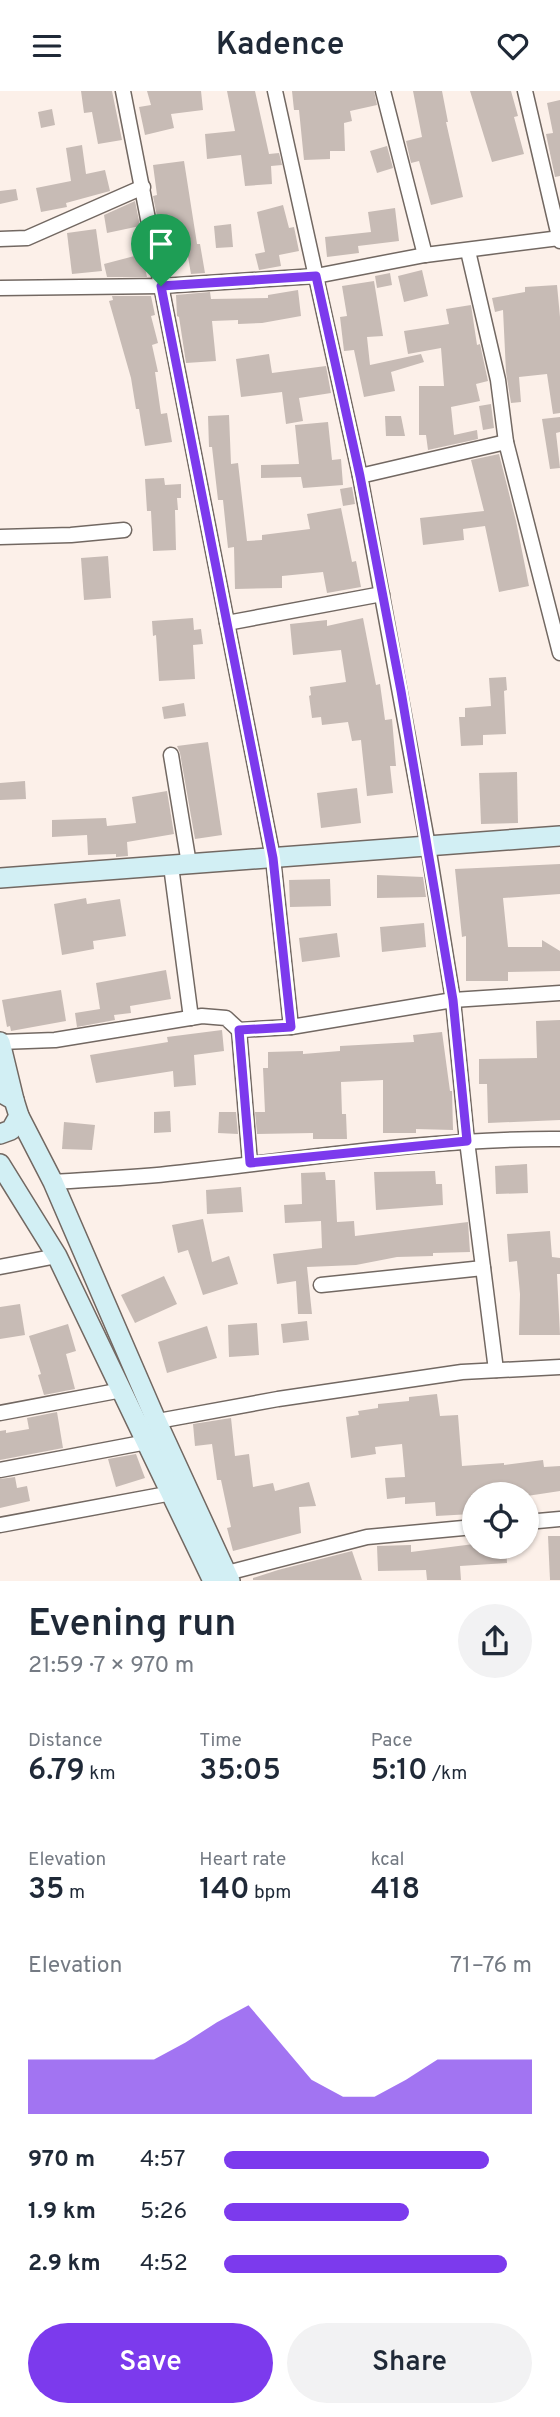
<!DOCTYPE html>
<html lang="en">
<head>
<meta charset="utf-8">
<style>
	body { margin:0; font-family:Overpass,sans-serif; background:#f2f2f3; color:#1f2937; height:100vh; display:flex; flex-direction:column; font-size:26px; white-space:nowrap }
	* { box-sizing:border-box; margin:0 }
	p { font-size:23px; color:#747a83 }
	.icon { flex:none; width:38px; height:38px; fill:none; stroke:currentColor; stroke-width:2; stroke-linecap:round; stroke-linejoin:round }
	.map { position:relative; height:1490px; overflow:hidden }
	.panel { display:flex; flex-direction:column; background:#fff; flex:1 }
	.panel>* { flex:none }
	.controls { position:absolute; left:462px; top:1391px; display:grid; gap:14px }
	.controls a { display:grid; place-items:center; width:77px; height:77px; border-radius:50%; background:#fff; box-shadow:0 2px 5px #0004; font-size:35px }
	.pin { position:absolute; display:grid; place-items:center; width:60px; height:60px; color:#fff; margin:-72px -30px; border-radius:50% 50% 50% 0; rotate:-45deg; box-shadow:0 0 7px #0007 }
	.pin .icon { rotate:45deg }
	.round { display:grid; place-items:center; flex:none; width:74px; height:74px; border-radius:37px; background:#f2f2f3 }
	.overview { display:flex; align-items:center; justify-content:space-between; height:119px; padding:0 28px }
	h1 { font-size:38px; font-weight:600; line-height:52px }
	.figures { display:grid; grid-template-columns:repeat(3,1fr); gap:10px; height:119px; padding:7px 28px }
	.figures div { display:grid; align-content:center }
	.figures b { font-size:30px; font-weight:600 }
	.figures small { font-size:19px; font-weight:400 }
	.figures p { font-size:19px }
	.chart { height:196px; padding:14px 28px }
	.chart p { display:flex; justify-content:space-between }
	.chart svg { width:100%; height:126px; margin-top:7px; fill:#7c3aed; opacity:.7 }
	.button { display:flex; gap:14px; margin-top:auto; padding:14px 28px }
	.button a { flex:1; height:80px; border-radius:42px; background:#7c3aed; color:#fff; font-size:28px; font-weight:600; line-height:80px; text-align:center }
	.button a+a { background:#f2f2f3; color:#1f2937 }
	ul { padding:0 28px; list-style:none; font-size:23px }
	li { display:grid; grid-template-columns:112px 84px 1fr; align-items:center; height:52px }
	li i { height:18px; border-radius:9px; background:#7c3aed }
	header { display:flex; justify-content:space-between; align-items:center; height:91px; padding:0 28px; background:#fff; font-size:32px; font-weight:600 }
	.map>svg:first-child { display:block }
	.building { fill:#c7bbb5 }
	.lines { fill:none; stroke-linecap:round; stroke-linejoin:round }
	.street-casing { stroke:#726862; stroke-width:17 }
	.secondary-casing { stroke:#726862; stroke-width:22 }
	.street { stroke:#fff; stroke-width:14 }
	.secondary { stroke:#d2eff4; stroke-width:19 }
	.route-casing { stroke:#fff; stroke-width:14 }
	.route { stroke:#7c3aed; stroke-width:9 }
</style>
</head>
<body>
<header><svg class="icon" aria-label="menu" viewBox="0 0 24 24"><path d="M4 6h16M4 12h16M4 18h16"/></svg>Kadence<svg class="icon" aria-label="heart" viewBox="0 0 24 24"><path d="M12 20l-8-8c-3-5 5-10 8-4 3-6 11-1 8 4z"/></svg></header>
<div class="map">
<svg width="560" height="1490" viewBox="0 0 560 1490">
	<rect width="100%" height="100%" fill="#fcf0e9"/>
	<g class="building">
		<path d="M81,0H112L122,49L98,53L92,21L84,22Z"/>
		<path d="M147,0H201L203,19L171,23L174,37L145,44L139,16L151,14Z"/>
		<path d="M227,0H255L269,63L279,62L282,74L271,75L272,93L245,95L241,64L207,68L205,43L235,40Z"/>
		<path d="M292,0H374L377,14L350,20L352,30L344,32L345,60H330V68L304,69L299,19H294Z"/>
		<path d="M413,0H442L448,31H446L463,106L431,114L419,70L411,72L406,50L422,46Z"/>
		<path d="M470,0H511L518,25L514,26L524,63L492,71Z"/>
		<path d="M560,9V85L555,86L546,43L553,42L547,12Z"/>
		<path d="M52,18L55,34L41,37L38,21Z"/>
		<path d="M82,54L86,83L105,79L110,100L66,112L67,116L41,121L36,97L71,90L66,57Z"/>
		<path d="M387,55L393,77L377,82L370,60Z"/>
		<path d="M184,70L197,153H200L205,182L191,183L187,160L164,161L153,105L157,104L153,74Z"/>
		<path d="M16,98L18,109L0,113V100Z"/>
		<path d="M135,110L140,135L107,142L104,124Z"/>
		<path d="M283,114L289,137L294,136L299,160L279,164L281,175L259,179L255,163L265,161L257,121Z"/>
		<path d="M395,117L399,150L358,155L359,162L327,166L325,146L371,141L368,121Z"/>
		<path d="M231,133L233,156L216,157L214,135Z"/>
		<path d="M96,138L102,180L72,183L67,142Z"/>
		<path d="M142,163L147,186H107L104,173Z"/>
		<path d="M422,179L428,205L404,211L398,185Z"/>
		<path d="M390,182L392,194L377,197L375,185Z"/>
		<path d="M374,190L383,245L367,246L370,274L421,263L424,271L391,281L395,300L364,306L354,259L344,260L340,226L347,225L342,195Z"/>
		<path d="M557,194L560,226V322L553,323L547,283L519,286L521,311L511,312L506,281L503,219L495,221L492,207L525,201V196Z"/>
		<path d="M298,199L301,225L262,232L238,233V229L212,230L216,270L186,272L179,226L177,225L176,204L210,201L211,208L268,207V204Z"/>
		<path d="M112,205H151L155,224L151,225L158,252L152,254L158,281H155L161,323L167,322L172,351L145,355L139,318H136L131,287L109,210L113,209Z"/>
		<path d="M471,214L477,254L480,253L488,290L476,293L480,310L451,316L454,344L477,339L478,348L428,359L426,344H419V295H444L441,257L408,263L404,240L449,233L446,218Z"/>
		<path d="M269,263L272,282L326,275L331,302L299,307L303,330L286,333L282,301L241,306L236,268Z"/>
		<path d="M491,313L494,337L483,339L479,315Z"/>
		<path d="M229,324L231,373L238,372L247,450L262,449V444L310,438L307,423L341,417L352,471L356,470L361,496L327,502L323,481L282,485V497L235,498L234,456L228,457L223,409H218L212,356H209L208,325Z"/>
		<path d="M385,325H401L405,345H386Z"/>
		<path d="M560,326V341L556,342L560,377L550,378L542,328Z"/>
		<path d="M328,331L332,369L341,368L343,394L303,397L301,386L261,387V374L299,373L295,334Z"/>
		<path d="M499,363L516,430L529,495L499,501L485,435L463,438L464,449L423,454L420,427L484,420L471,369Z"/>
		<path d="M164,387L165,394L181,393V407H177L178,419H175L176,459L153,460L151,420H147L145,388Z"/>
		<path d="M352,396L355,413L343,415L340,398Z"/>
		<path d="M108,465L111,507L84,509L81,467Z"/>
		<path d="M193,527L194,539L201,538L203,553L193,554L195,588L159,590L156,544L153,545L152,530Z"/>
		<path d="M363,527L376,594L380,593L385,629L392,628L396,675H390L393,702L367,705L361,649L352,650L348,631L322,634L321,626L312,627L309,605L311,604L310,596L346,591L341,559L293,564L290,533L327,529V535Z"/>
		<path d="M506,586L507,599L504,600L506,643L483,644V654L461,655L459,626H465V617L491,615L489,587Z"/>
		<path d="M184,612L186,625L164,628L162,616Z"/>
		<path d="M208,651L222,744L195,748L180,662L177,655Z"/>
		<path d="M517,681L518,732L481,733L479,682Z"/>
		<path d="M25,690L26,708L0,709V692Z"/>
		<path d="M357,697L361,732L321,737L317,702Z"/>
		<path d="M167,700L174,743L127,751L128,765L116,766V763L88,764L87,744L52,746V729L106,727L107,735L136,732L132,706Z"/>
		<path d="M560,773V803L503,807L508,856H542V849L560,860V880L508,881V890H466V845L462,846L455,778Z"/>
		<path d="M377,784L423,786L426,806L377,807Z"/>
		<path d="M330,788L331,815L290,816L289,789Z"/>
		<path d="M86,807L87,813L120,808L126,845L93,850L94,858L62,864L54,813Z"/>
		<path d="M424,832L426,856L382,861L380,836Z"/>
		<path d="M337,842L340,866L302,871L299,847Z"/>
		<path d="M166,879L171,908L130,915L131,922L114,924L115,929L77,936L75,922L100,918L96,892Z"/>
		<path d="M61,899L66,930L11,940L10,935L7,936L2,909Z"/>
		<path d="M560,929V1029L488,1032L487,993H479V968L537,967L536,930Z"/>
		<path d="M222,939L224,960L194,964L196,994L174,996L173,980L96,992L90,964L168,951L167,946Z"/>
		<path d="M442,941L450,1000H452L453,1039L416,1038V1042H383V989L341,991L342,1023H346L347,1048H313V1042L257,1043L255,1021H265L263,977H268V961L303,960V963L340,960V955L414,951L413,944Z"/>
		<path d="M170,1020L171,1041L154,1042V1021Z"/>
		<path d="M219,1021H236L238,1043L218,1042Z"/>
		<path d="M64,1031L95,1034L92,1059L62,1058Z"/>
		<path d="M527,1073L528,1102L496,1103L495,1075Z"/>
		<path d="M435,1080L436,1093H442L443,1114L376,1119L374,1081Z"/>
		<path d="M325,1081L326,1089H335L337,1131L354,1130L355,1145L468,1131L470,1161L433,1162V1165L397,1166L356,1174L307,1176L312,1223H298L296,1190L277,1193L273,1163L322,1157L321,1130L285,1132L284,1114L302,1113L301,1082Z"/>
		<path d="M241,1096L243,1121L207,1123L206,1099Z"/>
		<path d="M203,1128L212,1171L229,1165L238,1193L203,1204L188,1159L178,1162L172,1134Z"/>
		<path d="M550,1140L552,1166L560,1167V1183H557L560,1244H519L520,1203L517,1170L509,1171L507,1143Z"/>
		<path d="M164,1185L177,1213L135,1232L121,1204Z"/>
		<path d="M20,1213L25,1244L0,1248V1216Z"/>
		<path d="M307,1230L309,1249L283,1252L281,1233Z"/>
		<path d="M257,1232L259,1264L229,1266L228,1234Z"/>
		<path d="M68,1233L76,1260L66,1263L75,1298L44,1304L38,1284L41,1283L29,1245Z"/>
		<path d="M207,1235L217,1267L167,1282L158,1251Z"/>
		<path d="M437,1303L440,1325L458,1324L462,1375L504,1372V1374L543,1369L544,1376L560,1375V1400L527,1405L471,1404L472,1423L436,1425L435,1411L405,1413V1406L387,1408L385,1387L405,1386L402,1353L375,1356L376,1363L351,1367L346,1326L359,1324L358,1320L378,1317V1313L409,1310V1306Z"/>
		<path d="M57,1321L63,1357L0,1369V1340L6,1339V1342L29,1338L27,1327Z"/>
		<path d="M231,1327L235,1365L249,1363L253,1396L273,1392L275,1400L309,1391L316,1415L299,1416L301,1442L233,1460L227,1437L231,1436L221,1389H217L212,1353L195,1355L193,1333Z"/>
		<path d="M136,1363L145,1387L116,1396L108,1368Z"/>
		<path d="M15,1386L17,1397L27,1395L30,1410L0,1417V1388Z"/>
		<path d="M548,1445H560V1489H550Z"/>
		<path d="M474,1453V1456H506L507,1472L460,1475L461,1489H427L426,1479L378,1480L377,1455L411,1454V1461Z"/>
		<path d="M352,1460L362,1489H253V1487L278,1479Z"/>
	</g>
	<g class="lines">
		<defs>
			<g id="street">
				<path d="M123,0L273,767L291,936"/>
				<path d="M275,0L360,385L428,755L453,909L467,1050L496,1279"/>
				<path d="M383,0L425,164"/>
				<path d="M525,0L560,150"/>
				<path d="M0,148L27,147L143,96"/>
				<path d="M468,160L498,289L506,351L560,562"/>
				<path d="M0,197L161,195L316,185L425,164L560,147"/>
				<path d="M360,385L506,351"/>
				<path d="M0,446L71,444L124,439"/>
				<path d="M227,532L382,503"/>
				<path d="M171,664L189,773"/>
				<path d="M171,775L191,927"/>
				<path d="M239,939L250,1072"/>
				<path d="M0,951L55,949L202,925L226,927L239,939L291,936L453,909L560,902"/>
				<path d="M53,1091C94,1088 135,1087 176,1082C304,1068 431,1047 560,1048"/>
				<path d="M0,1176L57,1165"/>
				<path d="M321,1194L483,1177"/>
				<path d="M0,1322L122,1299"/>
				<path d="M147,1332L278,1308L462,1281L560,1276"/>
				<path d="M0,1379L147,1351"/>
				<path d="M527,1431L560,1428"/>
				<path d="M0,1434L172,1402"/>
				<path d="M227,1482L367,1446L474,1436"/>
			</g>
			<g id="secondary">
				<path d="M0,787L560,745"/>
				<path d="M0,951L14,1009"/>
				<path d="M0,1001L14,1009L19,1025L11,1039L0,1043"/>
				<path d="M19,1025L53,1091L156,1329L230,1490"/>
				<path d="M0,1073L57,1165L213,1490"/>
			</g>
		</defs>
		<use href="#street" class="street-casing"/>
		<use href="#secondary" class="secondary-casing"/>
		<use href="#street" class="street"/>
		<use href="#secondary" class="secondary"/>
	</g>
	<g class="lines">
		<defs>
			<path id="route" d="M316,185L360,385L401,600L453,909L467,1050L250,1072L239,939L291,936L273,767L161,195Z"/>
		</defs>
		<use href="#route" class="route-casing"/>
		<use href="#route" class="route"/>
	</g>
</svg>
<div class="controls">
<a><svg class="icon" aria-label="locate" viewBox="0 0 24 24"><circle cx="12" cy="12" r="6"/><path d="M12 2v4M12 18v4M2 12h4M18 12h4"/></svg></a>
</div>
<div class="pin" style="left:161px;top:195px;background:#1e9e55"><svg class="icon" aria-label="arrive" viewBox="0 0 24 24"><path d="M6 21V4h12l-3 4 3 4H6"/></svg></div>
</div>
<section class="panel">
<div class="overview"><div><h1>Evening run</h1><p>21:59 · 7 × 970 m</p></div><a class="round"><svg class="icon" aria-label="share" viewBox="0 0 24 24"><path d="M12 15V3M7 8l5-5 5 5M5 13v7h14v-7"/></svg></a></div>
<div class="figures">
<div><p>Distance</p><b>6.79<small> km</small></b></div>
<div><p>Time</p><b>35:05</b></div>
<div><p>Pace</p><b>5:10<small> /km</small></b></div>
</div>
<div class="figures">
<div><p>Elevation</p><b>35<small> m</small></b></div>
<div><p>Heart rate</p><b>140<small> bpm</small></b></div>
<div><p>kcal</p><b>418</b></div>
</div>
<div class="chart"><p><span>Elevation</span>71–76 m</p>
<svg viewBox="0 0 160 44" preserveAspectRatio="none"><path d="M0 44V25L10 25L20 25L30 25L40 25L50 19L60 12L70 6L80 19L90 32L100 38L110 38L120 32L130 25L140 25L150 25L160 25V44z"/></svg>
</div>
<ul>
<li><b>970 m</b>4:57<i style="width:86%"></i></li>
<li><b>1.9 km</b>5:26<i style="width:60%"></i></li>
<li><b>2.9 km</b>4:52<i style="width:92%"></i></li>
</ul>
<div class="button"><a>Save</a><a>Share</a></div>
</section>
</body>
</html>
